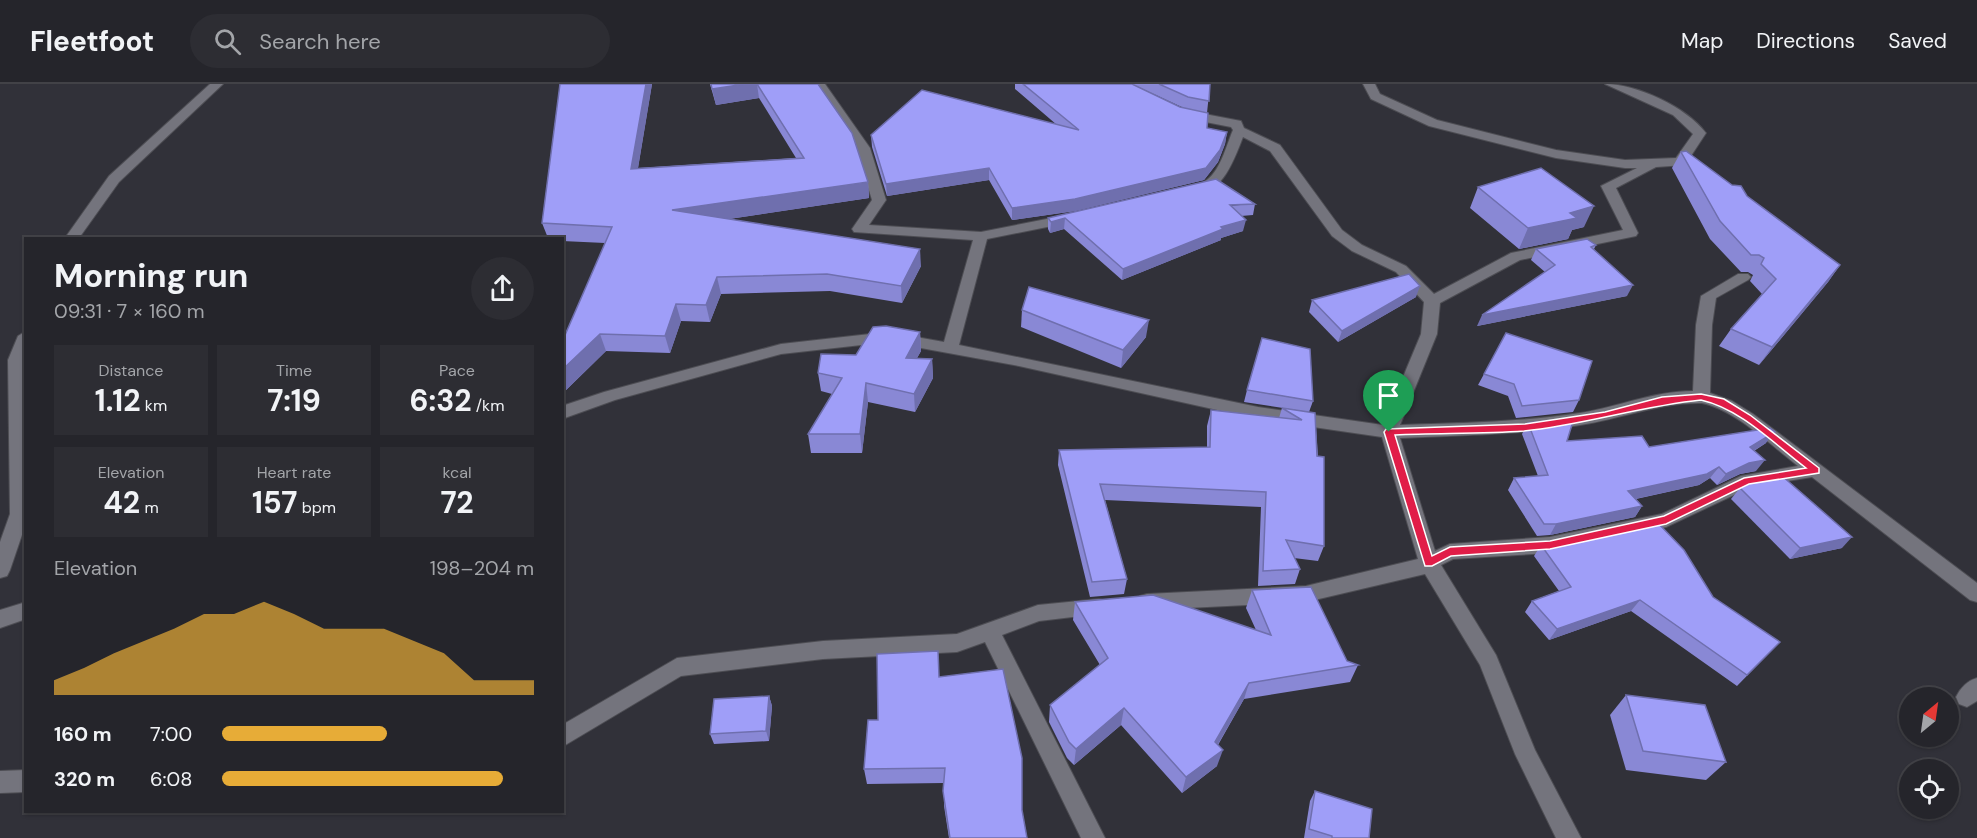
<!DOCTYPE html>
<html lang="en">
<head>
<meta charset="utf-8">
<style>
	body { margin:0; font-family:"DM Sans",sans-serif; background:#2d2d33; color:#f1f3f6; height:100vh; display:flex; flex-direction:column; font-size:22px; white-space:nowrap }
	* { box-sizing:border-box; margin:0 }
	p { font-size:20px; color:#a3a5a9 }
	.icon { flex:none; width:33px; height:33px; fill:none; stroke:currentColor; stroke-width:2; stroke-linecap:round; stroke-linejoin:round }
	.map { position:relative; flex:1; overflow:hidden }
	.sheet { position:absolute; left:24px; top:153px; width:540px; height:576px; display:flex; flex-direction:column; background:#25252b; border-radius:0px; box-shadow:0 2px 4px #0004,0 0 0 2px #424247 }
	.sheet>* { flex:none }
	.needle { width:39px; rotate:29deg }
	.buttons { position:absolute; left:1899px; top:603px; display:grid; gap:12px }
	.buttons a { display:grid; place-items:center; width:60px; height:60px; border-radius:50%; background:#25252b; box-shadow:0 2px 4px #0004,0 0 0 2px #424247; font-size:30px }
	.pin { position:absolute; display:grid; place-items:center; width:51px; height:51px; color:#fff; margin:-62px -26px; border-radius:50% 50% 50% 0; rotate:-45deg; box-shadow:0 0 6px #0007 }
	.pin .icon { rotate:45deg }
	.round { display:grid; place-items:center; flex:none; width:63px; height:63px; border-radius:32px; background:#2d2d33 }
	.summary { display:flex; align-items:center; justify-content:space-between; height:102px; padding:0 30px }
	h1 { font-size:33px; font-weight:700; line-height:45px }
	.stats { display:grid; grid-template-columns:repeat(3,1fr); gap:9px; height:102px; padding:6px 30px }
	.stats div { display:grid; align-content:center; border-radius:0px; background:#2d2d33; text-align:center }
	.stats b { font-size:30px; font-weight:700 }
	.stats small { font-size:16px; font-weight:400 }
	.stats p { font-size:16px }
	.chart { height:168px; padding:12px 30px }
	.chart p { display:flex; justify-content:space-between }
	.chart svg { width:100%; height:108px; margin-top:6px; fill:#e7ac37; opacity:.7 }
	ul { padding:0 30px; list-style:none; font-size:20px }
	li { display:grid; grid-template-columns:96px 72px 1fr; align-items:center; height:45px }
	li i { height:15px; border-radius:8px; background:#e7ac37 }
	header { display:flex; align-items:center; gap:36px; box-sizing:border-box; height:84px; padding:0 30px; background:#25252b; border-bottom:2px solid #424247 }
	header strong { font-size:28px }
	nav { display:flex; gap:33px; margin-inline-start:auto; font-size:21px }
	.search { width:420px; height:54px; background:#2d2d33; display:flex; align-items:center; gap:15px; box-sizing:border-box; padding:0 21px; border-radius:33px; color:#a3a5a9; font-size:22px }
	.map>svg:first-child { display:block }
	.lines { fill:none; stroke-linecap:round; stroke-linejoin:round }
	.minor-casing { stroke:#4d4d53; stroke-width:2 }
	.minor { fill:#74747d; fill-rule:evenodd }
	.wall { fill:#8988d5 }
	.shaded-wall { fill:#6f6fae }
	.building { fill:#9f9ef8; stroke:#6f6fae; stroke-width:1.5 }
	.route { fill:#e11d48; stroke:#fff; stroke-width:1.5; fill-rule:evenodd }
</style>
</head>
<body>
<header>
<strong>Fleetfoot</strong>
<div class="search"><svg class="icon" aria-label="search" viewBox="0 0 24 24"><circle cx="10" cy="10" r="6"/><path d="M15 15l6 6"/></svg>Search here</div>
<nav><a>Map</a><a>Directions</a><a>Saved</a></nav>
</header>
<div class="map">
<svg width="1977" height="754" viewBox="0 0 1977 754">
	<rect width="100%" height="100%" fill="#313139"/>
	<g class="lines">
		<defs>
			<g id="minor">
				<path d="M210,0H223L119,98L79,154H65L109,92Z"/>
				<path d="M813,0H825L870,64L886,116L869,141L981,148L1072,130L1079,134L1072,138L987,155L959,261L1258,323L1383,341L1421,250L1424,218L1396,188L1352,167L1332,152L1270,67L1243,53C1234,76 1220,117 1188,109L1186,106C1191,101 1198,102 1204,98C1220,89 1226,62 1233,46L1231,43L1180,33L1178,30L1180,27L1184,26L1241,37L1244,44L1280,61L1342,146L1362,161L1406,182L1434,210L1511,169L1623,146L1601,102L1637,84H1625L1556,74L1429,42L1371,15L1363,0H1375L1380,10L1437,36L1556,66L1625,76L1676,74L1693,50L1673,31L1605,0C1637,0 1686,23 1706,49L1685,81L1656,83L1616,104L1638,149L1636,152L1520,176L1440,219L1437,250L1400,341C1460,339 1521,338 1580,329C1618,323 1654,307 1693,307L1696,241L1701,212L1738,190H1748L1751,193L1748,196L1716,214L1712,241L1710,309L1732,317L1753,330L1977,499V518L1970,516L1812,393L1751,403L1666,443L1550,469L1453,475L1441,481L1496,571L1535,666L1581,754H1556L1515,670L1480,581L1425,490L1306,518L1147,526L1140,524L1137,518L1140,512L1147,510L1306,502L1418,475L1382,353L1258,335L1019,282L888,258L781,270L615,316L562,335V322L604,308L781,260L888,248L944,258L973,156L854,148L852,145L872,116L856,64ZM1702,319C1734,325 1772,362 1798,382L1741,392L1662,430L1550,453L1450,460L1435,467L1400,354C1460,351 1520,351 1580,341C1621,335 1659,318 1702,319Z"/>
				<path d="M26,247V439L10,486L7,492L0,494V458L10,430L8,276L18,252Z"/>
				<path d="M1099,515L1106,517L1109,523L1106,529L1039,537L1002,551L1105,754H1081L985,558L957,568L823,575L681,592L562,663V641L677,574L823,557L957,550L1038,521Z"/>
				<path d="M26,518V535L0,544V526Z"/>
				<path d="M1977,594V617L1967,623L1959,620L1956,613C1961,603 1967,597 1977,594Z"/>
				<path d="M26,686V708L0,709V687Z"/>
			</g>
		</defs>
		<use href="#minor" class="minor-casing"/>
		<use href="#minor" class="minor"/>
	</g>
	<g class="wall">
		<path d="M560,0H652L638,84L796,74L759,14L716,21L710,0H818L868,98L869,114L729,135L921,182L902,219L830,207L721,210L710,238L681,237L670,269L606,267L562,310L605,159L562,157V154H548L542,139Z"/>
		<path d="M1015,0H1132L1180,23L1186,25L1132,0H1210L1207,29V44L1227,48L1225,60L1218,78L1204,96L1075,127L1012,136L989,96L887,112L872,63L871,51L1057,41L1015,5Z"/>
		<path d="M1681,68L1747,112L1840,181L1828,198L1759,281L1719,262L1731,245L1762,210L1750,197L1753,191L1748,188H1741L1710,155L1672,84Z"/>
		<path d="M1478,103L1584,143L1572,146L1568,155L1519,165L1470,124Z"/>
		<path d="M1255,120L1253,131L1241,132L1243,147L1221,154V156L1122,196L1064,145L1050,149L1048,145V134Z"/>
		<path d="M1596,161L1594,165L1627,212L1477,242L1545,188L1531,176L1536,165Z"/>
		<path d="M1416,213L1338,258L1309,228L1312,216Z"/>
		<path d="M1022,226L1146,253L1121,284L1021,243Z"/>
		<path d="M920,248L921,267L917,274L932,275L933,294L915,328L868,318L862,369H811L808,350L832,310L821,307L818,289L856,271Z"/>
		<path d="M1484,290L1579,316L1573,328L1516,334L1508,312L1478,301Z"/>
		<path d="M1247,306L1313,317L1309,328L1244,318Z"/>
		<path d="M1282,324L1315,329L1324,462L1318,477L1294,474L1300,485L1295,500L1258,502L1261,423L1105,416L1127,495L1124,510L1090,513L1058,381L1059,366L1207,363V342L1211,326L1279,334Z"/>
		<path d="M1528,339L1567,357L1649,363L1766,359L1754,367L1756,387L1740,390L1717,401L1710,394L1699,401L1636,415L1642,422L1635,433L1550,451L1537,452L1508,406L1514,394L1538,392L1522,350Z"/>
		<path d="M1740,404L1842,464L1790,475L1731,415Z"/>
		<path d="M1541,461L1713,513L1780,558L1737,602L1631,527L1549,556L1525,528L1532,517L1559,507L1534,472Z"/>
		<path d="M1252,506L1347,577L1358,581L1350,598L1244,615L1218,661L1217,682L1182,709L1121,641L1074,681L1067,674L1049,638L1050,621L1100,581L1073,536L1075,518L1256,546L1246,524Z"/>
		<path d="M939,592L1022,726L1027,754H949L944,722V699L867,700L864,685L878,636Z"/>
		<path d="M1626,611L1726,678L1706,696L1626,686L1610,631Z"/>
		<path d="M769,612L772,622L769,657L714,660L710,650Z"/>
		<path d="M1315,707L1369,754H1304L1310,717Z"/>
	</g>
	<g class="shaded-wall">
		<path d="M646,0H652L635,102L631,85Z"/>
		<path d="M745,0H757L759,14L716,21L712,5Z"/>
		<path d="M1227,48L1225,60L1218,78L1204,96L1075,127L1012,136V124Z"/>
		<path d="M989,84V96L887,112L886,100Z"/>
		<path d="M868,98L869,114L676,143L672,126Z"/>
		<path d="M1594,122L1584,143L1572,146L1568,155L1519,165L1528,144L1570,129Z"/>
		<path d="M1065,134L1064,145L1050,149L1051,138Z"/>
		<path d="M1246,136L1243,147L1221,154V156L1122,196L1123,185L1221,143Z"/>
		<path d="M920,165L921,182L902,219L901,202Z"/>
		<path d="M1840,181L1828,198L1759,281L1772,263Z"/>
		<path d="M717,193L721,210L710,238L706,221Z"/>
		<path d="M1633,201L1627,212L1477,242L1482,231Z"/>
		<path d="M1420,202L1416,213L1338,258L1342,247Z"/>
		<path d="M676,220L681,237L670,269L665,252Z"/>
		<path d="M1149,236L1146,253L1121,284L1123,266Z"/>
		<path d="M920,248L921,267L907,292L906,274Z"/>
		<path d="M600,250L606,267L562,310V286Z"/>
		<path d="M932,275L933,294L915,328L914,310Z"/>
		<path d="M866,299L868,318L862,369L860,350Z"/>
		<path d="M1775,348L1766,359L1742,374L1750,363Z"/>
		<path d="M1765,376L1756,387L1740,390L1717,401L1726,390L1749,379Z"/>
		<path d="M1719,383L1710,394L1699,401L1621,418L1628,407Z"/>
		<path d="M1642,422L1635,433L1550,451L1556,440Z"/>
		<path d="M1852,453L1842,464L1790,475L1800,464Z"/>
		<path d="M1640,516L1631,527L1549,556L1557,545Z"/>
		<path d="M1249,599L1244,615L1210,674L1215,658Z"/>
		<path d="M769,612L772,622L769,657L766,647Z"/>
		<path d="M1124,624L1121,641L1074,681L1076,665Z"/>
		<path d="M1223,666L1217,682L1182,709L1186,693Z"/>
	</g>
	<g class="building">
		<path d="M560,0H646L631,85L804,74L757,0H818L852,49L868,98L672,126L920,165L901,202L827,190L717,193L706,221L676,220L665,252L600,250L562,286V258L612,143L542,139Z"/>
		<path d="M711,0H745L712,5Z"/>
		<path d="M1023,0H1132L1180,23L1208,29L1207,44L1227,48L1220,66L1206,84L1075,115L1012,124L989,84L886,100L871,51L922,6L1079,46Z"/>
		<path d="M1159,0H1210L1209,17L1188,13Z"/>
		<path d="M1686,67L1732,101L1741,102L1747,112L1840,181L1772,263L1731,245L1776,195L1761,180L1764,174L1759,171H1751L1720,137L1681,68Z"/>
		<path d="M1541,84L1594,122L1570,129L1577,134L1528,144L1478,103Z"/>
		<path d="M1216,95L1255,120L1230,121L1246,136L1221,143L1223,145L1123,185L1065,134L1051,138L1048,134Z"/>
		<path d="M1587,155L1596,161L1591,163L1633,201L1482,231L1555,181L1536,165Z"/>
		<path d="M1409,190L1420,202L1342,247L1312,216Z"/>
		<path d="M1029,203L1149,236L1123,266L1022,226Z"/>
		<path d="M886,242L920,248L906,274L932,275L914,310L866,299L860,350H808L842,294L818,289L821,270L856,271L873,243Z"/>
		<path d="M1506,249L1592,277L1579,316L1522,322L1514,300L1484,290Z"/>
		<path d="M1262,254L1310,265L1313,317L1247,306Z"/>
		<path d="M1282,324L1315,329L1317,372L1324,373V462L1286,456L1300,485L1263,487L1266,408L1100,400L1127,495L1092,498L1059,366L1210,363L1211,326L1302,336Z"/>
		<path d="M1574,334L1567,357L1642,352L1649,363L1770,344L1775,348L1750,363L1765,376L1749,379L1726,390L1719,383L1707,390L1628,407L1642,422L1556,440H1544L1514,394L1548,391L1528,339Z"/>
		<path d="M1781,391L1852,453L1800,464L1740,404L1760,394Z"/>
		<path d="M1657,438L1684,466L1713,513L1780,558L1747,591L1640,516L1557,545L1532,517L1571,503L1541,461L1557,460Z"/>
		<path d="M1311,503L1347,577L1358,581L1249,599L1215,658L1223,666L1186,693L1124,624L1076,665L1069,658L1050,621L1108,574L1075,518L1153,511L1271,551L1252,506Z"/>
		<path d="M938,567L939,593L1003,585L1022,674V726L1027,754H950L943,707L945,684L864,685L868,636H878L877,570Z"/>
		<path d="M1626,611L1705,621L1726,678L1643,667Z"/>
		<path d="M769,612L766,647L710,650L714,615Z"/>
		<path d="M1315,707L1372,725L1369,754H1332V752L1309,745Z"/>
	</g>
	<path class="route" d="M1701,310L1724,315L1750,331L1819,384V389L1749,400L1666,440L1550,465L1451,472L1432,482H1425L1384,348L1386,345L1525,340L1605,328L1662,313ZM1701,316C1741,325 1774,360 1806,384L1744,394L1664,432L1550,457L1450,463L1432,472L1395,351C1438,349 1481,350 1524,347C1584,341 1641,322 1701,316Z"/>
</svg>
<div class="buttons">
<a><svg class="needle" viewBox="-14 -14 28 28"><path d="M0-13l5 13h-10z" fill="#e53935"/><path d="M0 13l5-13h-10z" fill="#a3a5a9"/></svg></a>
<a><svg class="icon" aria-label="locate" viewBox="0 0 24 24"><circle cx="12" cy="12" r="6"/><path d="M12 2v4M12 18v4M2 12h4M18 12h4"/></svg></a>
</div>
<div class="pin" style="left:1389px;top:348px;background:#1e9e55"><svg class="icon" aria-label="arrive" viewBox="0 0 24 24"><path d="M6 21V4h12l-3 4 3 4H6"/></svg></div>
<section class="sheet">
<div class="summary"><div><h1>Morning run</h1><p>09:31 · 7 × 160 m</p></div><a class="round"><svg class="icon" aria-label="share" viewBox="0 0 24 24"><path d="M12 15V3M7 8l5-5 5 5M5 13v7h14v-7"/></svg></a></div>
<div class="stats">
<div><p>Distance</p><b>1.12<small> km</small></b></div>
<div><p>Time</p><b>7:19</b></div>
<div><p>Pace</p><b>6:32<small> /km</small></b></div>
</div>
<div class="stats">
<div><p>Elevation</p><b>42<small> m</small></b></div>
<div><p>Heart rate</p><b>157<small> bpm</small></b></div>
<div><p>kcal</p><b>72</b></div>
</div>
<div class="chart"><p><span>Elevation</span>198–204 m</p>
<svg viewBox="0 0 160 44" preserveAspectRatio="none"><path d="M0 44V38L10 33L20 27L30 22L40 17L50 11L60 11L70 6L80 11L90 17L100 17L110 17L120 22L130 27L140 38L150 38L160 38V44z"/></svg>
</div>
<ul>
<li><b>160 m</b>7:00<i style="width:53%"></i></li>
<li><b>320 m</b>6:08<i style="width:90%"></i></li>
</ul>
</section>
</div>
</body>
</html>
